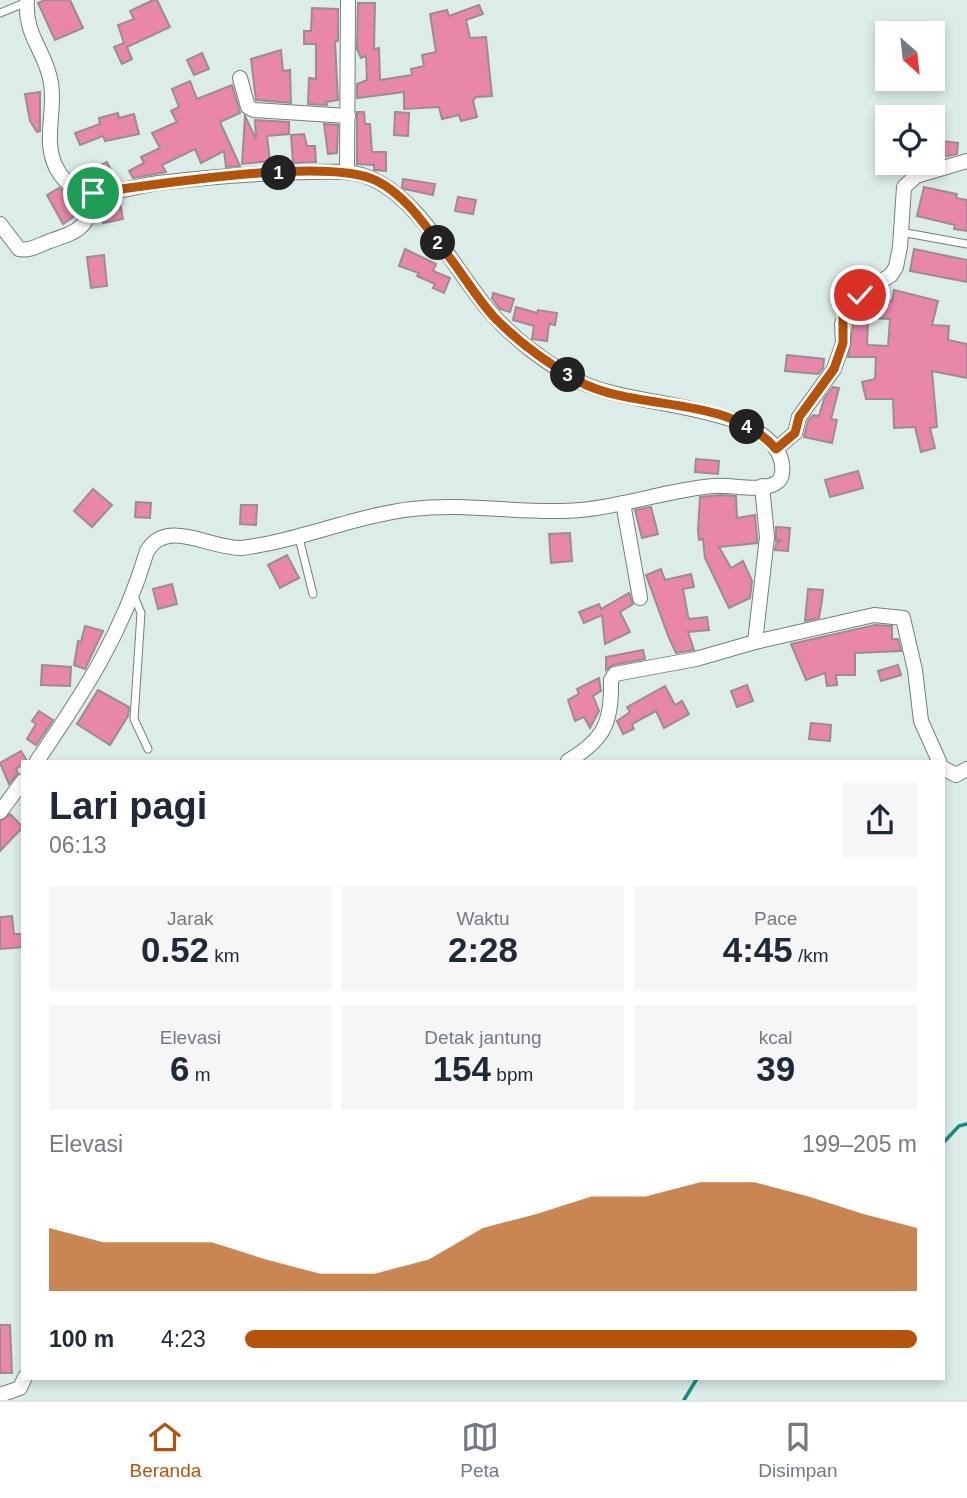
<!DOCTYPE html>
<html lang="id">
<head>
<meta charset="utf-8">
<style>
	body { margin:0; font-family:Arial,sans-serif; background:#f6f6f7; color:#1f2937; height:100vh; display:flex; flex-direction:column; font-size:26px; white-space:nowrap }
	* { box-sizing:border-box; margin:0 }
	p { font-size:23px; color:#747a83 }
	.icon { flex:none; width:38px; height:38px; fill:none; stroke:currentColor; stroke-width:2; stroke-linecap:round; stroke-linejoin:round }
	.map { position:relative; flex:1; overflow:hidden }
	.details { position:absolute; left:21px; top:760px; width:924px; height:620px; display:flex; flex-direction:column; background:#fff; border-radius:0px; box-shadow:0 4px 10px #0003 }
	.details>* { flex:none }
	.needle { width:46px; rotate:153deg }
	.controls { position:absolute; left:875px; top:21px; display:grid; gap:14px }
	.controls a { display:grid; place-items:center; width:70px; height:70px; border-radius:0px; background:#fff; box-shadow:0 4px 10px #0003; font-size:35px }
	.pin { position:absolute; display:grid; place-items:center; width:60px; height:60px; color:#fff; margin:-30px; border:4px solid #fff; border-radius:50%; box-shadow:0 2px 7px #0007 }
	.km { position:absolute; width:35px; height:35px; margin:-18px; border-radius:50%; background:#222; color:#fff; font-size:19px; line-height:35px; text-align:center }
	.round { display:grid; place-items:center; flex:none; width:74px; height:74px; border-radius:0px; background:#f6f6f7 }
	.summary { display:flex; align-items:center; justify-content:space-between; height:119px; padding:0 28px }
	h1 { font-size:38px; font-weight:700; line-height:52px }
	.stats { display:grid; grid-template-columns:repeat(3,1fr); gap:10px; height:119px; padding:7px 28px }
	.stats div { display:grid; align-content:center; border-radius:0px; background:#f6f6f7; text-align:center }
	.stats b { font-size:35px; font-weight:700 }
	.stats small { font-size:19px; font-weight:400 }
	.stats p { font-size:19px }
	.chart { height:196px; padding:14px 28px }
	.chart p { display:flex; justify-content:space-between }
	.chart svg { width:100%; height:126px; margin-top:7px; fill:#b45309; opacity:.7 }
	ul { padding:0 28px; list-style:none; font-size:23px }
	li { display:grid; grid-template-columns:112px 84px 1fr; align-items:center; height:52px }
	li i { height:18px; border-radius:9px; background:#b45309 }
	.menu { display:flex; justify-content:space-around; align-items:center; height:98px; border-top:2px solid #e0e1e3; background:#fff; font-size:19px; color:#747a83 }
	.menu a { display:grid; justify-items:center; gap:4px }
	.menu .on { color:#b45309 }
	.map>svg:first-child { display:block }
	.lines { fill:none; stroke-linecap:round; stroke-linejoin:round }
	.stream { stroke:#178c81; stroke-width:3.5 }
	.building { fill:#e987ab; stroke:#9b8c90; stroke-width:2 }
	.lane-casing { stroke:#70807d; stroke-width:9 }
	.street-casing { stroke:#70807d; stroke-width:16 }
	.lane { stroke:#fff; stroke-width:7 }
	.street { stroke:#fff; stroke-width:14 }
	.route-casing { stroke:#fff; stroke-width:14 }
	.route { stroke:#b45309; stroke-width:9 }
</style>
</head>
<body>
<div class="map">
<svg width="967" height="1400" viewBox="0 0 967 1400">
	<rect width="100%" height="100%" fill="#dbece9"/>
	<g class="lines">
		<g class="stream">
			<path d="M943,1143L959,1126L967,1124"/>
			<path d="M684,1400L698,1377"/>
		</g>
	</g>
	<g class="building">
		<path d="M45,0H70L83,28L55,40L38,3Z"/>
		<path d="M153,0H157L170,27L127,47L132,59L122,64L114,47L124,43L118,25L134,19L130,11Z"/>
		<path d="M358,3H375L374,49L379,48L380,80L412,75L411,69L424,66L422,55L436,52L430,14L447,10L449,16L479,5L483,14L466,20L470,38L486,37L492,96L476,97L473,101L477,117L461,121L459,115L442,119L439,107L404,109V92L357,98V84L367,80L366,56L361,58L357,49Z"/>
		<path d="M312,8L338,9V41L335,42L338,100L326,102L327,105L308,104L309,78L316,79V44H304V31H311Z"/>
		<path d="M281,50L283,71L290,70L291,103L256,100L251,59Z"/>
		<path d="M202,53L209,69L194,75L187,60Z"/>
		<path d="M190,81L197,99L232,85L240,113L220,122L240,166L226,167L224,151L201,163L195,149L162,165L166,172L133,178L129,171L144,163L141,157L160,148L152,133L177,122L171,111L179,107L172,89Z"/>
		<path d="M40,92V131L37,132L30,121L25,94Z"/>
		<path d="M357,112H364L365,124H370L372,152H386V171L374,170V165L357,164Z"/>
		<path d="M395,112L409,113L408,136L394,135Z"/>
		<path d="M118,113L119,118L134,114L139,134L105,141L103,136L80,145L75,133L100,124L99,118Z"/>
		<path d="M245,116L256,139L255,120L289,122V134L267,136L270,161L242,164Z"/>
		<path d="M324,124L338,125L337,153L328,154Z"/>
		<path d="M304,134L307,146H315L316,162L293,163L291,135Z"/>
		<path d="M880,139H887V168L877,167Z"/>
		<path d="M933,140L958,143L957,154L933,159Z"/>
		<path d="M107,162L114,177L99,183L84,181L81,174Z"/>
		<path d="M403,179L435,184L433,195L405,189L402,187Z"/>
		<path d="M924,187L957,194L956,198L967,200V231L954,229L955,225L917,216Z"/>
		<path d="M59,188L70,196L79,213L63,224L47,195Z"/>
		<path d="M458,197L476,200L473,214L455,211Z"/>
		<path d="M120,203L123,219L103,223L101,207Z"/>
		<path d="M405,249L436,264L433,271L450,278L444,293L433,288L435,284L417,276L419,273L399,266Z"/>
		<path d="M914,249L967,260V282L910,271Z"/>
		<path d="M104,255L107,286L91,288L87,257Z"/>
		<path d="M894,290L938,301L932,325L949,326L948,340L967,344V378L932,371L937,427L930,428L935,448L921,452L915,427L894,428L893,399H866L862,382L875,379L876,357H848L854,319L868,320L867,345L888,346L890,319L873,318L874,300L892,301Z"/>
		<path d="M493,293L514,299L510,312L500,309L492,298Z"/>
		<path d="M516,307L537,313L538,310L557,313L555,325L549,324L547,341L532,339L534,326L513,320Z"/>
		<path d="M787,355L824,359L823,368L818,374L785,371Z"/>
		<path d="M833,387L839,388L831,419L837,420L832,443L804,437L808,421L813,415L819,416L824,399Z"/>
		<path d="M696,459L719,461L718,474L695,472Z"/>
		<path d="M858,471L863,488L830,497L825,480Z"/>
		<path d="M93,489L112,505L92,527L74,511Z"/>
		<path d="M720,495L736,496L737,518L755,515L757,537V543L719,547L731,568L743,561L752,581L750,598L729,608L705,558L703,539L699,540L698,530L700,497Z"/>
		<path d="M136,502L151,503L150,518L135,517Z"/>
		<path d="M241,505H257L256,525L240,524Z"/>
		<path d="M651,507L658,534L642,538L635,510Z"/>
		<path d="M776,527L790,528L788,551L775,550L776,544L782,540L776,541Z"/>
		<path d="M570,533L572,561L551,563L549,534Z"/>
		<path d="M287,555L299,578L280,588L268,565Z"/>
		<path d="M661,569L665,580L691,574L694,587L683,589L688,616L689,619L707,617L709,630L688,632L694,650L676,653L669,638L646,575Z"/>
		<path d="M172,584L177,604L158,609L153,589Z"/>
		<path d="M808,589L823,590L822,600L819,618L805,621Z"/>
		<path d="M629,593L633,604L620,612L630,632L605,644L602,615L584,623L579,612L599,604L601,609Z"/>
		<path d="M875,625L892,626V639H898L901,651L855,653V675H836L837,685L827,686L825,673L806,680L791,644Z"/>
		<path d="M85,626L103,631L85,669L74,665L78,641L81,642Z"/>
		<path d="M643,650L645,659L613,665L606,670V657Z"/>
		<path d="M42,665L71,667L70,686L41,685Z"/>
		<path d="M898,665L901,675L881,681L878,671Z"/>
		<path d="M599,678L601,691L593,696L599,711L590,728L584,717L575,721L568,700L579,694L577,689Z"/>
		<path d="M747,685L753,701L737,707L731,691Z"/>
		<path d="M665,686L675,705L682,701L689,714L664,728L656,711L632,724L634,729L623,734L617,721L630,712L627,707Z"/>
		<path d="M98,690L129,707L128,716L110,745L77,724Z"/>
		<path d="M39,711L53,720L36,745L27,739L36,724L32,721Z"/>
		<path d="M811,723L831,725L830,741L809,739Z"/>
		<path d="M21,751L27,761L16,769L18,773L9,784L0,763Z"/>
		<path d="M10,814L23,827L0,851V821Z"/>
		<path d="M12,916L14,934H23V947L0,949V917Z"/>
		<path d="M0,1325H10L12,1373H0Z"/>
	</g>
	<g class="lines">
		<defs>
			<g id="lane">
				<path d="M0,13L27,2"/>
				<path d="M901,232L967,244"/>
				<path d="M298,534L313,594"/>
				<path d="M133,594L141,613L134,719L148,749"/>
			</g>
			<g id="street">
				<path d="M27,0C24,36 46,51 51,83C56,112 42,142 57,169C65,184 79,193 95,193C116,193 138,186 158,183C208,177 260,173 310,172C328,172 347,170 365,176C420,195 455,273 493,315C516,341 550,366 581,382C629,407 755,403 779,454C783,463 785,478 776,483C759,493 732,484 713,486C668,490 625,506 580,510C524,515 468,502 412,509C354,516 299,541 241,548C208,548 167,518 147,551C123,633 84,692 37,761"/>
				<path d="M240,78L248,107L254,110L348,116"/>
				<path d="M347,172L348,0"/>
				<path d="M0,224L19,249C31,251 39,245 50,241C80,231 90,227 93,193"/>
				<path d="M776,449L795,433L799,417L834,369L843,343L842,324L848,305L853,299L891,275L896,267L900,247L904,187L916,176L967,161"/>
				<path d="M623,503L640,598"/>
				<path d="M755,642L874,615L903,618L915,670L921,721L939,761"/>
				<path d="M568,761C605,739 612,722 611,680L615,674L696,659L755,642L767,537L762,486"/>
				<path d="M943,768L956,775L967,769"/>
				<path d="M0,812L23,781"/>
				<path d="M0,1395L20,1388L25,1377"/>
			</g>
		</defs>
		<use href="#lane" class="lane-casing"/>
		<use href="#street" class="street-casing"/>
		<use href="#lane" class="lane"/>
		<use href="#street" class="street"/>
	</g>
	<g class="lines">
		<defs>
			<path id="route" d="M93,193C153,185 328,156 377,181C405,195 425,225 443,249C461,271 475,296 494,317C517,341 549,364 578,381C638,413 728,393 776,449L795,433L799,417L834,369L843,343V313L860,295"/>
		</defs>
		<use href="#route" class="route-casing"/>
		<use href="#route" class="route"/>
	</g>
</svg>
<div class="controls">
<a><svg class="needle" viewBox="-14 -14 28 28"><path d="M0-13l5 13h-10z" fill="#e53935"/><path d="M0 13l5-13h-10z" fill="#747a83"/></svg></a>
<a><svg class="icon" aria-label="locate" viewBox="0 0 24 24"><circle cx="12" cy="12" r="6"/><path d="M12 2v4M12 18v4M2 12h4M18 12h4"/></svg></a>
</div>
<div class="pin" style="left:93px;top:193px;background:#1e9e55"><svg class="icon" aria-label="arrive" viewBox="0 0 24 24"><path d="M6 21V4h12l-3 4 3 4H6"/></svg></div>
<div class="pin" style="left:860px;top:295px;background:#d93025"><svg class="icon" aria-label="check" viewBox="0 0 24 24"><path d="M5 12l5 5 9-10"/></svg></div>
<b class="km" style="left:279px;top:173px">1</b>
<b class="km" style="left:438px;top:243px">2</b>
<b class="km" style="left:568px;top:375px">3</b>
<b class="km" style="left:747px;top:427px">4</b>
<section class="details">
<div class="summary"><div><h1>Lari pagi</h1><p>06:13</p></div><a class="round"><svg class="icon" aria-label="share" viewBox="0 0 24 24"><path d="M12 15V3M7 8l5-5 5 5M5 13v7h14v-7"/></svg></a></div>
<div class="stats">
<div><p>Jarak</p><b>0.52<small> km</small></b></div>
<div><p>Waktu</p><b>2:28</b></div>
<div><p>Pace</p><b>4:45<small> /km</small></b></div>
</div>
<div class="stats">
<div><p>Elevasi</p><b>6<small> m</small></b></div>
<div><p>Detak jantung</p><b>154<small> bpm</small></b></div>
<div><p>kcal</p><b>39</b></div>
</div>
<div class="chart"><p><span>Elevasi</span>199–205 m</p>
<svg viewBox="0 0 160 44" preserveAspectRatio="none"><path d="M0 44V22L10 27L20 27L30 27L40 33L50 38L60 38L70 33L80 22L90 17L100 11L110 11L120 6L130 6L140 11L150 17L160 22V44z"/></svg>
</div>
<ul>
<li><b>100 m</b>4:23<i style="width:100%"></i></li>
</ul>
</section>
</div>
<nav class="menu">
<a class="on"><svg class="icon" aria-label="home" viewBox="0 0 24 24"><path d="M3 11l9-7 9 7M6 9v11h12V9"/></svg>Beranda</a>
<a><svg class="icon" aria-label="map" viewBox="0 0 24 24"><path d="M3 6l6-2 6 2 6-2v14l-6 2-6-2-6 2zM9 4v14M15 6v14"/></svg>Peta</a>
<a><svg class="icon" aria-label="saved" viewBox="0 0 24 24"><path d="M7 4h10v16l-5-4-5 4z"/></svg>Disimpan</a>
</nav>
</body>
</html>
